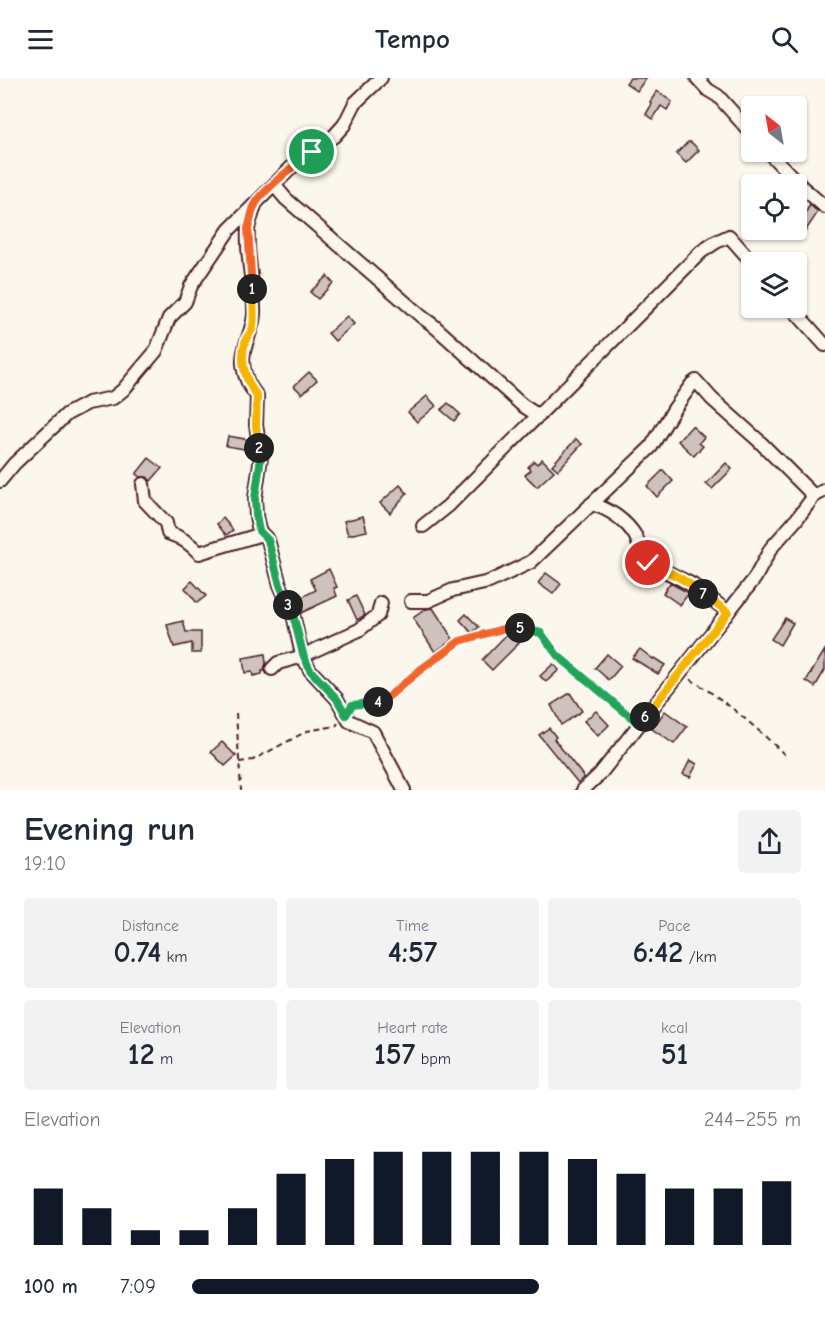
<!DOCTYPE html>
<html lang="en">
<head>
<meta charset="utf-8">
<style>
	body { margin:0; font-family:"Comic Neue",sans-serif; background:#f2f2f3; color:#1f2937; height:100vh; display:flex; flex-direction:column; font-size:22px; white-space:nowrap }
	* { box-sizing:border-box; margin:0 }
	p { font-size:20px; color:#747a83 }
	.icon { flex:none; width:33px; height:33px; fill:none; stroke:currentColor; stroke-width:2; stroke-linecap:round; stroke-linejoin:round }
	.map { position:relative; height:712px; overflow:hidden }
	.drawer { display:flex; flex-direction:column; background:#fff; flex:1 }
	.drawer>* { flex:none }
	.needle { width:39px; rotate:329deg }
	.controls { position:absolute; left:741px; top:18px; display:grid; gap:12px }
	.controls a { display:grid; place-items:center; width:66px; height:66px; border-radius:6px; background:#fff; box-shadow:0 2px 4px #0004; font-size:30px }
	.pin { position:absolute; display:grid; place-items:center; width:51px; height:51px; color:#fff; margin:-26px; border:3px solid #fff; border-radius:50%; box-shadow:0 2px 6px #0007 }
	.km { position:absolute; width:30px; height:30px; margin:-15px; border-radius:50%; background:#222; color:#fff; font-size:16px; line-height:30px; text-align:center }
	.round { display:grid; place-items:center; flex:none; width:63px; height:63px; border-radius:6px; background:#f2f2f3 }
	.head { display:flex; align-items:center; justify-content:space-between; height:102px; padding:0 24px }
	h1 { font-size:33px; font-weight:700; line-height:45px }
	.figures { display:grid; grid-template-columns:repeat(3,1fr); gap:9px; height:102px; padding:6px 24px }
	.figures div { display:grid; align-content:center; border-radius:6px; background:#f2f2f3; text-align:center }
	.figures b { font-size:30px; font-weight:700 }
	.figures small { font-size:16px; font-weight:400 }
	.figures p { font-size:16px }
	.chart { height:168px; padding:12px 24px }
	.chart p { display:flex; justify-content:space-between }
	.chart svg { width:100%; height:108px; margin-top:6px; stroke:#111827; stroke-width:6 }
	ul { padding:0 24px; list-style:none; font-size:20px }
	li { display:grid; grid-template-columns:96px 72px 1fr; align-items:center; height:45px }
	li i { height:15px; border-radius:8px; background:#111827 }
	header { display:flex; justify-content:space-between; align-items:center; height:78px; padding:0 24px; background:#fff; font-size:27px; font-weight:700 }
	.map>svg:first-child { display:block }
	.building { fill:#cfc2bc; stroke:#4a1f2b; stroke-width:1.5 }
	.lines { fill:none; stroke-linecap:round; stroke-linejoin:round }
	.minor-casing { stroke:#4a1f2b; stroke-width:16 }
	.path { stroke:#4a1f2b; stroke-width:2; stroke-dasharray:6 4.5; stroke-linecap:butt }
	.minor { stroke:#fbf7ec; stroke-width:12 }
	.split-1-casing { stroke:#fff; stroke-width:12 }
	.split-2-casing { stroke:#fff; stroke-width:12 }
	.split-3-casing { stroke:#fff; stroke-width:12 }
	.split-4-casing { stroke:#fff; stroke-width:12 }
	.split-5-casing { stroke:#fff; stroke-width:12 }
	.split-6-casing { stroke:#fff; stroke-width:12 }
	.split-7-casing { stroke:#fff; stroke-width:12 }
	.split-8-casing { stroke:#fff; stroke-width:12 }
	.split-1 { stroke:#f0652b; stroke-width:8 }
	.split-2 { stroke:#f5b400; stroke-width:8 }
	.split-3 { stroke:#22a559; stroke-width:8 }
	.split-4 { stroke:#22a559; stroke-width:8 }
	.split-5 { stroke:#f0652b; stroke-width:8 }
	.split-6 { stroke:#22a559; stroke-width:8 }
	.split-7 { stroke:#f5b400; stroke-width:8 }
	.split-8 { stroke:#f5b400; stroke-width:8 }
</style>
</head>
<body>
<header><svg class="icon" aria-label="menu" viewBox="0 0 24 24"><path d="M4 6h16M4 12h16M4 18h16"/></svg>Tempo<svg class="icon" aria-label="search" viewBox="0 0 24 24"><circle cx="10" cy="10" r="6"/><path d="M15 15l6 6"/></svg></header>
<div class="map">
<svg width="825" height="712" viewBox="0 0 825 712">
	<rect width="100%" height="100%" fill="#fbf7ec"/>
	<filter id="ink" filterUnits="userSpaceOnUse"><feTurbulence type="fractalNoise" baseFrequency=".0167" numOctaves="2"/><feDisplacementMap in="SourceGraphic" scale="12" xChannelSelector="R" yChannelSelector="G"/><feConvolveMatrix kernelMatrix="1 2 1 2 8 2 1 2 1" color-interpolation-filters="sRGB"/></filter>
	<g filter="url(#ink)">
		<g class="building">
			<path d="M630,0H646L637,13L626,5Z"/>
			<path d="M657,13L672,24L667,32L661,28L653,41L646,36L652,26L650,24Z"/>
			<path d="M688,64H691L699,72L686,85L676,76Z"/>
			<path d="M810,127L818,134L806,152L798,147Z"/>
			<path d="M327,198L333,205L318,221L310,214Z"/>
			<path d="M347,238L354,246L335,263L328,255Z"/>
			<path d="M309,294L317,302L302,316L294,308Z"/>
			<path d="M427,318L436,328L417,344L408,334Z"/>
			<path d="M448,325L460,336L454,343L441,332Z"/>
			<path d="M692,348L704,359L699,365L703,368L694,378L678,363Z"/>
			<path d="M228,358L250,362L251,372L226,368Z"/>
			<path d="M576,361L582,366L558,392L552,387Z"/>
			<path d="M149,380L162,390L151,403L147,399H140L136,396Z"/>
			<path d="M542,381L554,393L537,409L525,397L531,392L528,389L534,383L537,386Z"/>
			<path d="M726,385L732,391L712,411L706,406Z"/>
			<path d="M663,392L673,403L657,419L647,408Z"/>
			<path d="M400,407L407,415L390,435L380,425Z"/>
			<path d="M363,438L367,453L348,457L344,443Z"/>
			<path d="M223,440L233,452L226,457L217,446Z"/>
			<path d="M329,491L337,509L334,510L337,518L301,535L296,522L316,512L310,501Z"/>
			<path d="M546,495L561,506L553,516L538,505Z"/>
			<path d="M192,503L206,518L197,525L185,510Z"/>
			<path d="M670,505L689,515L680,527L663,515Z"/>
			<path d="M356,518L365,537L357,542L348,522Z"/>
			<path d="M433,530L453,561L435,574L413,540L426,531Z"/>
			<path d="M466,536L479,549L472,555L460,542Z"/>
			<path d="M785,540L793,545L780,567L771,561Z"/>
			<path d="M183,543L186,554H201V575H192V565L174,569L167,547Z"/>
			<path d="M508,555L519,565L492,592L482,582Z"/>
			<path d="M640,571L653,581L654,580L665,587L658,596L632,580Z"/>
			<path d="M825,572V592L815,609L806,603Z"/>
			<path d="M265,576L266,585L264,593H262V596L253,598L252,594L245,595L243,580Z"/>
			<path d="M607,576L621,588L609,602L595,590Z"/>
			<path d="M553,586L559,592L546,604L540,598Z"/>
			<path d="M570,615L582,633L561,647L551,627Z"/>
			<path d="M596,633L609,647L598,658L584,643Z"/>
			<path d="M665,633L687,649L674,666L652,651Z"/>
			<path d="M549,650L556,659L554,661L584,699L578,705L539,657Z"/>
			<path d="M222,664L236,678L225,688L211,674Z"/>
			<path d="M690,682L697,686L690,699L683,696Z"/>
		</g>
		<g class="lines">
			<defs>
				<g id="minor">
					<path d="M697,0L708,12L718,18L752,56"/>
					<path d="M768,74L803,110L825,129"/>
					<path d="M274,107L286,121L422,239L433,247L522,327L539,338"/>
					<path d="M255,127C253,136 248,145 248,153C246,181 255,209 254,236C253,254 242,267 243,285C244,299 249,308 257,318L256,347L261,379L255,420L256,438L259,453L268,462L280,507L293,536L302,577L310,592L337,621L349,643L373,654L404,712"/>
					<path d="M792,230L825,267"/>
					<path d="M0,403L14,386L67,336L88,325L113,320L123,312L156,273L169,240L185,224L191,208L229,152L296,85L334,58L344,47L355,25L381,0"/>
					<path d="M143,406L145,423L166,445L168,455C181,459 190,465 199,475L262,456"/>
					<path d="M591,426C608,430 627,443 636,459C639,466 641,475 643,482L693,507L728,534"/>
					<path d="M423,448L448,428L701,174L716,164L729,158L752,184"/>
					<path d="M411,523H428L453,512L489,504L531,484L651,369L674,331L692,306L696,303L712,321L758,362L814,418"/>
					<path d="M272,591L278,585L300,579L359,552L378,537L381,525"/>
					<path d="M583,712L600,696L755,500L771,470L796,442L814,418L825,412"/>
				</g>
			</defs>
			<use href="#minor" class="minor-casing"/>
			<g class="path">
				<path d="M690,601C725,622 757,650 786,678"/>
				<path d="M353,627L382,624L420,592L460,563L513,548L541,555L557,577L631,639"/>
				<path d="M236,635L241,712"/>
				<path d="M239,684L253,682L307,653L336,648L338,645"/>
			</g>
			<use href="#minor" class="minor"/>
		</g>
	</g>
	<g class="lines" filter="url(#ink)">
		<defs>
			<path id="split-1" d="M252,211L248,150C251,143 251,134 255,127C260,115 300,82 312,74"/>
			<path id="split-2" d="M252,211C253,224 255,236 253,249C252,254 248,257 246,261C239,281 245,303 257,318L256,347L259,370"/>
			<path id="split-3" d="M259,370L261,379L255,420L256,438L259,453L268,462L280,507L288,527"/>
			<path id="split-4" d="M288,527L293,536L303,576L310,592L337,621L346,637L352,627L378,624"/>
			<path id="split-5" d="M378,624H382L420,592L460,563L513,548L520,550"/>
			<path id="split-6" d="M520,550L541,555L557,577L639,646L645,639"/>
			<path id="split-7" d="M645,639L728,534L703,516"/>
			<path id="split-8" d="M648,485C668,493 687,502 703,516"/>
		</defs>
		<use href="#split-1" class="split-1-casing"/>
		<use href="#split-2" class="split-2-casing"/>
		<use href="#split-3" class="split-3-casing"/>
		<use href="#split-4" class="split-4-casing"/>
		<use href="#split-5" class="split-5-casing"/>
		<use href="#split-6" class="split-6-casing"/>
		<use href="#split-7" class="split-7-casing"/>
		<use href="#split-8" class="split-8-casing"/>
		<use href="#split-1" class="split-1"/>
		<use href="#split-2" class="split-2"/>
		<use href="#split-3" class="split-3"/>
		<use href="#split-4" class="split-4"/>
		<use href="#split-5" class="split-5"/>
		<use href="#split-6" class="split-6"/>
		<use href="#split-7" class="split-7"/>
		<use href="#split-8" class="split-8"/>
	</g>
</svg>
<div class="controls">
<a><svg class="needle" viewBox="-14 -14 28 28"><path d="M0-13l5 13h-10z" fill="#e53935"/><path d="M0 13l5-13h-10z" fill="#747a83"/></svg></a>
<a><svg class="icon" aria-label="locate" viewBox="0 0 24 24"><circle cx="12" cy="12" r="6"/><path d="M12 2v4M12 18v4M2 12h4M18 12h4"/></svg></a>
<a><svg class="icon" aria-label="layers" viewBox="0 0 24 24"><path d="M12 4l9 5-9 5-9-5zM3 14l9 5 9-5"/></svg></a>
</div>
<div class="pin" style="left:312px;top:74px;background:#1e9e55"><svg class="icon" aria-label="arrive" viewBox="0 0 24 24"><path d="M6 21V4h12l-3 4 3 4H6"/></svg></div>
<div class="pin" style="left:648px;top:485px;background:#d93025"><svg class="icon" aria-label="check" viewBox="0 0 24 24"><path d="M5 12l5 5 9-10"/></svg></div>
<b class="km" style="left:252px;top:211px">1</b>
<b class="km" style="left:259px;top:370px">2</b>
<b class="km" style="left:288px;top:527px">3</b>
<b class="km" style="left:378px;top:624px">4</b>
<b class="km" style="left:520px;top:550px">5</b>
<b class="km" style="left:645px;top:639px">6</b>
<b class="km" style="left:703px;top:516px">7</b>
</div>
<section class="drawer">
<div class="head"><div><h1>Evening run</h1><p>19:10</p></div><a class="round"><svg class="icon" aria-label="share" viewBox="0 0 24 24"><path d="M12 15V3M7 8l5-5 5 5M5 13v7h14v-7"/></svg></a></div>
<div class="figures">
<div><p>Distance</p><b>0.74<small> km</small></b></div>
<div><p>Time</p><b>4:57</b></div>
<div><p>Pace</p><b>6:42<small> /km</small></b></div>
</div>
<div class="figures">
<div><p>Elevation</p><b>12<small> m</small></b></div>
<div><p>Heart rate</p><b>157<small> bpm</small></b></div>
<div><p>kcal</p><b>51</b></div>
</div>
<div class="chart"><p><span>Elevation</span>244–255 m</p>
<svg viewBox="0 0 160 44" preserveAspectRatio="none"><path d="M5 44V21M15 44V29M25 44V38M35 44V38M45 44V29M55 44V15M65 44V9M75 44V6M85 44V6M95 44V6M105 44V6M115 44V9M125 44V15M135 44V21M145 44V21M155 44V18"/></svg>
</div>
<ul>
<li><b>100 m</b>7:09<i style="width:57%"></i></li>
</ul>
</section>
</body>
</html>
